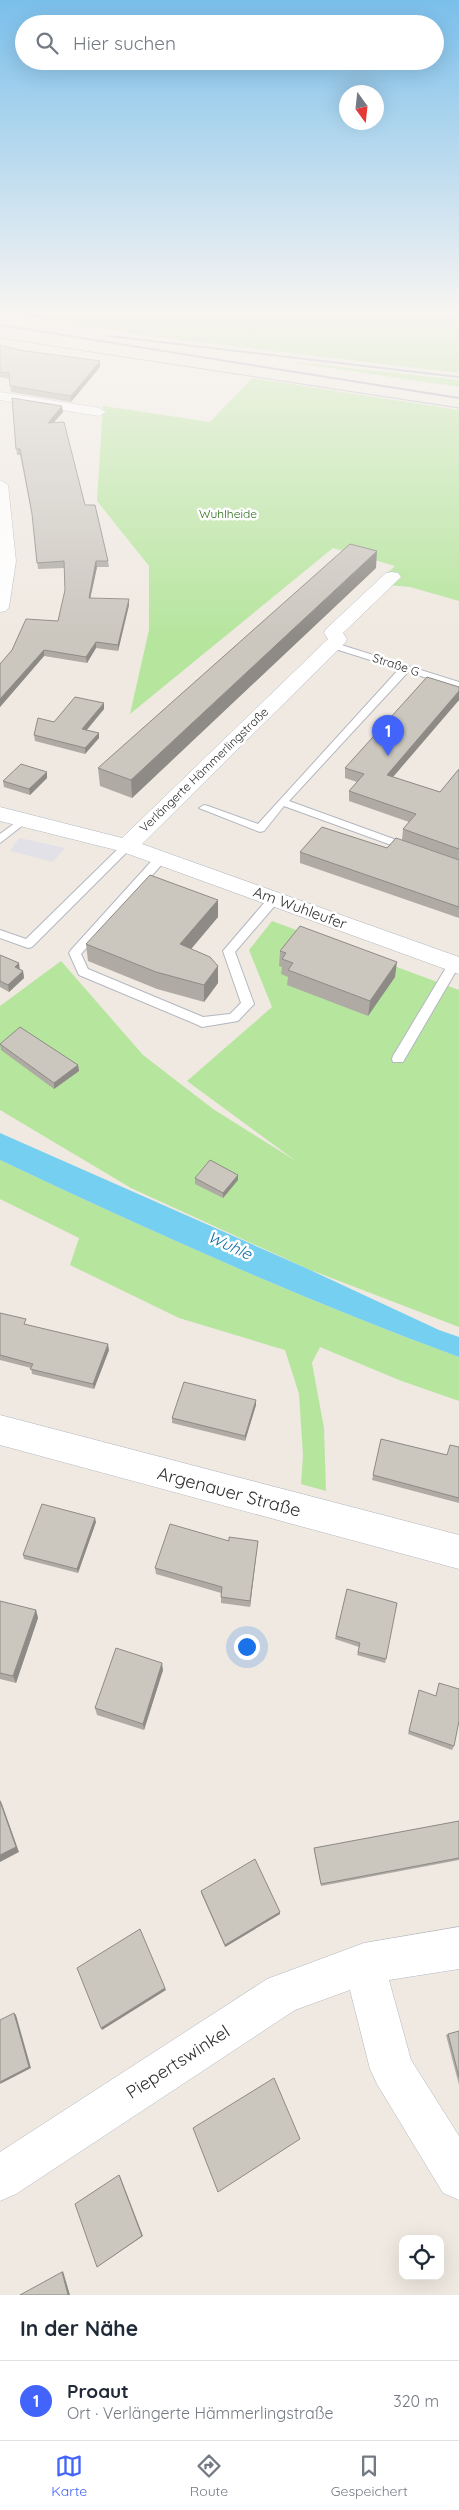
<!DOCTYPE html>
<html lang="de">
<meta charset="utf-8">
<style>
:root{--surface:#fff;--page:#f6f6f7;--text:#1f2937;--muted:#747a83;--line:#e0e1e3;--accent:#4264fb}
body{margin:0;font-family:Quicksand,sans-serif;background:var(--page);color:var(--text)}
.controls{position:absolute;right:15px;bottom:15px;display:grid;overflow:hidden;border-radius:10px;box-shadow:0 5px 20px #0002}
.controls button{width:45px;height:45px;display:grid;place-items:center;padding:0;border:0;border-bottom:1px solid var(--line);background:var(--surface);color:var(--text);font:25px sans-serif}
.compass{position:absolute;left:339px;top:85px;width:45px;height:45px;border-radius:50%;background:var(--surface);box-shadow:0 5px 20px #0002;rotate:165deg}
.you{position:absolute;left:246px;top:1646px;width:18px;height:18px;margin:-12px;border:4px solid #fff;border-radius:50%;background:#1a73e8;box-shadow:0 0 0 8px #1a73e833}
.badge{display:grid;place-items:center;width:32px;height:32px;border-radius:50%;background:var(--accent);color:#fff;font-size:16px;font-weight:700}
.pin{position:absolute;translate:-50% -41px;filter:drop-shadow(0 1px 2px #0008)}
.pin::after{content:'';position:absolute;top:26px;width:18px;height:15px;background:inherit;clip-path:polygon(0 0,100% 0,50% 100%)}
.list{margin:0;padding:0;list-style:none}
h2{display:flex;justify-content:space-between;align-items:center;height:65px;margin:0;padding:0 20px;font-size:21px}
h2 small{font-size:16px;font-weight:400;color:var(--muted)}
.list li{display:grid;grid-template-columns:32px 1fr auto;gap:15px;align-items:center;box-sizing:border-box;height:80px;padding:0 20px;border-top:1px solid var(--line)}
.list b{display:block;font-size:19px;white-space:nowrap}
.list p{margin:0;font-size:16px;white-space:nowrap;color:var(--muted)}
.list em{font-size:16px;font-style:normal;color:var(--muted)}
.icon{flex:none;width:28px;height:28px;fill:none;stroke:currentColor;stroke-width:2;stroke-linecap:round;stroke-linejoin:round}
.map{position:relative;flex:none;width:459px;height:2295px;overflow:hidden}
.search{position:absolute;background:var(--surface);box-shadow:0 5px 20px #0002;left:15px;right:15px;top:15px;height:55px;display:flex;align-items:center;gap:12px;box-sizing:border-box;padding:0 18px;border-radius:28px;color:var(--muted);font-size:19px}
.sheet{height:145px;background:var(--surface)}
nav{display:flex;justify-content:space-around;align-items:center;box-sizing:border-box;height:70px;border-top:1px solid var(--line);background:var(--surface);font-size:14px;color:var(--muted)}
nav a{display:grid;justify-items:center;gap:2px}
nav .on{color:var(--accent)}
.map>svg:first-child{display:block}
</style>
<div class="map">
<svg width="459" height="2295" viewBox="0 0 459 2295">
<rect width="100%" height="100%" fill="#efe9e1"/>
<path fill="#e3e1e8" d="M19,838L52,845L65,848L53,862L10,851Z"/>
<path fill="#b6e59e" d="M12,314H459V373L154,337Z
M277,360L459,380V387Z
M252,378L459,410V601L410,587L376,584L395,566L333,548L130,714L149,630V566L97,501L103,406L210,422Z
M272,921L459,990V1327L308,1269L131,1188L0,1110V1006L61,961L143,1055L213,1109L296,1161L187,1081L272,1007L249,950Z
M0,1160C150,1231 303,1300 459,1357V1401L399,1380L320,1347L312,1363L324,1428L326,1491L301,1484L303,1455L299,1394L285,1350L179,1318L70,1265L79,1238L0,1199Z"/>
<path fill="#75cff0" d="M0,1133L308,1269L439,1330L459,1337V1357C303,1300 150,1231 0,1160Z"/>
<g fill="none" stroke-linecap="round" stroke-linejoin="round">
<g stroke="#b4b7c1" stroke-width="2">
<path id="service" d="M329,643H335L459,682V688L408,672L289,801L413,846V850H405L284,806L264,831L260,832L199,808L204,805L208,806L258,824L399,669L329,647Z
M23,817L27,818V822L0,843V834Z
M127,842L131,844V848L32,947L28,948L0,938V930L26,939L123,844Z
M161,854L165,855V861L81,954L88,969L203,1017L230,1014L241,1003L223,951L270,896H278V902L235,952L254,1004L238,1021L202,1027L198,1025L79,975L69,953L71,950L157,855Z
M454,960L458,961L459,966L403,1062H393L392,1059L393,1056L450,961Z"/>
</g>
<g stroke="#b4b7c1" stroke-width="1">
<path id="minor" d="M0,392L99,408L106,412L99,416L0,400Z
M0,480L8,485L16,561L9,607L6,611L0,612Z
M392,572L398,573L401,577L343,633L347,639L345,643L142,844L459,957V974L120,851L0,821V807L122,838L328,639L324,633L326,629L386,573Z
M0,1415L459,1535V1569L0,1445Z
M459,1927V1969L389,1980L411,2060L459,2136V2200L443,2193L377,2084L370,2069L350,1990L295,2010L16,2194L0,2201V2152L267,1979L364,1943Z"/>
</g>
<use href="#service" fill="#fff" fill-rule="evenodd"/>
<use href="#minor" fill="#fff" fill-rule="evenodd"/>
<path stroke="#a3a6b8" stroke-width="1" d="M0,338L459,408"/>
<path stroke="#a3a6b8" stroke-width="2" d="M0,325L459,398
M109,336L459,377"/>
</g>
<path fill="#afaba4" d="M0,345L19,350L100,367L71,402L11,392L10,379L0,377Z
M12,398L63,412L53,423L85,505L108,561L109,567H97L90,598L129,605L118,651L96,648L87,663L44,656L0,707V664L58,621L65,590L64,568L38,569L33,519L20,455H17Z
M376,568L132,798L100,786L98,768Z
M459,687V700L393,777L440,792L459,769V860L402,840L403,829L409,822L349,801V791L357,782L345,778V768Z
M104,709L87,730L99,738L85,754L35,741L34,735L54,722Z
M47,778L30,795L4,787L3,781Z
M387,848L459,860V918L300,863V852Z
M218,900V917L191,949L218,983L204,1002L157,989L88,961L86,944Z
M280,951L395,977L368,1016L287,985L288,977L281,974L282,967L279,966Z
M0,955L23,971L24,978L9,992L0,987Z
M0,1044L78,1065L79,1071L54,1089L1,1050Z
M195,1178L238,1180L223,1198L195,1184Z
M0,1313L27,1325L109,1350L94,1389L32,1374L31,1368L0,1360Z
M256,1405L245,1441L172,1423V1418Z
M381,1439L447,1455L459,1447V1503L372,1480Z
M96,1522L78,1573L24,1559L23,1555Z
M229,1541H258L250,1607L221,1603V1593L156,1574L155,1568Z
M347,1589L386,1659L385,1663L357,1655L359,1647L335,1639Z
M0,1601L36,1610L38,1618L16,1683L0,1679Z
M163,1670L144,1730L97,1715L95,1708Z
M439,1683L454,1746L452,1750L408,1734L419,1690L436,1696Z
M459,1821V1860L321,1886L314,1850V1848Z
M201,1891L280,1914L225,1947L201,1893Z
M459,2031V2085L446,2035L448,2034Z"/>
<path fill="#8e8b86" d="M100,361V367L71,402V396Z
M62,406L63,412L48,429V423Z
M377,551L376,568L132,798L131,780Z
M96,561L97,567L89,604V598Z
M129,599V605L118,651V645Z
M96,642V648L87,663L86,657Z
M44,650V656L0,707V699Z
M459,691V700L386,785L387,775Z
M104,703V709L83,734L82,729Z
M99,733V738L85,754V748Z
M47,772V778L30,795L29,789Z
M218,900V917L181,961L180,944Z
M397,962L395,977L368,1016L370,1001Z
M19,963L20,971L15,967Z
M218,966V983L204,1002V985Z
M23,971L24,978L9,992L8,985Z
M78,1065L79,1071L54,1089V1083Z
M238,1175V1180L223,1198V1193Z
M108,1344L109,1350L94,1389L93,1384Z
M256,1400V1405L245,1441V1436Z
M95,1518L96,1522L78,1573L77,1569Z
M258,1541L257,1548L250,1607V1601Z
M36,1610L38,1618L16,1683L13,1676Z
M162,1663L163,1670L144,1730L143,1724Z
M0,1800L2,1804L19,1852L0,1862Z
M280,1912V1914L225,1947V1945Z
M165,1988L166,1990L102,2030L101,2028Z
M14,2013L16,2015L31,2068L0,2084Z
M119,2175L120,2176L143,2236L97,2267Z
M63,2271L70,2295H68L62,2272Z"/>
<path fill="#cbc7bf" stroke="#8e8b86" d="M0,345L19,350L100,361L71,396L10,386L9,373L0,372Z
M12,398L62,406L48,423L64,422L85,505H95L108,561H96L89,598L129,599L118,645L96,642L86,657L44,650L0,699V664L12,650L26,619L58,621L65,590L64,561L37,563L32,514L20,449H16Z
M350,544L377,551L131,780L98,768Z
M427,677L459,687V691L387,775L440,792L459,769V849L403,829L416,814L349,791L364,774L345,768Z
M75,697L104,703L82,729L99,733L85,748L34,735L38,718L54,722Z
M21,764L47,772L29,789L3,781Z
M322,827L387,848L396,838L459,860V907L300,852Z
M150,875L218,900L180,944L210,957L218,966L204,985L156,972L86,944Z
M300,926L397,962L370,1001L288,970L293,963L282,959L286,953L280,951Z
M0,955L19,963L15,967L23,971L8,985L0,981Z
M20,1027L78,1065L54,1083L0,1044Z
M210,1160L238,1175L223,1193L195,1178Z
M0,1313L26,1319L24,1324L108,1344L93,1384L30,1369L33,1364L0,1355Z
M184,1382L256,1400L245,1436L172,1418Z
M381,1439L447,1455L450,1445L459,1447V1498L373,1475Z
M42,1504L95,1518L77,1569L23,1555Z
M170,1524L229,1541V1537L258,1541L250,1601L221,1597L222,1587L155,1568Z
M347,1589L397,1603L386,1659L358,1652L360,1643L336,1636Z
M0,1601L36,1610L13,1676L0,1673Z
M116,1648L162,1663L143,1724L95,1708Z
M439,1683L459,1689V1721L454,1746L409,1731L419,1690L436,1696Z
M0,1801L16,1847L0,1855Z
M459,1821V1858L321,1884L314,1848Z
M255,1859L280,1912L225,1945L201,1891Z
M140,1929L165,1988L101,2028L77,1968Z
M14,2013L29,2067L0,2082V2020Z
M459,2031V2077L448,2034Z
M274,2078L300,2139L218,2192L193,2128Z
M119,2175L142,2236L97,2267L75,2204Z
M62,2272L68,2295H20Z"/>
<linearGradient id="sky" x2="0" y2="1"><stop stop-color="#7abfeb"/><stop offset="0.49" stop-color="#f8f5f2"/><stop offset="1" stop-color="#f8f5f2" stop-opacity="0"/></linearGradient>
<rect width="459" height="636" fill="url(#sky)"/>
<g text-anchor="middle" stroke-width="5" stroke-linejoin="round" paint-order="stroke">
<g font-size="12" fill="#2c6e1b" stroke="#fff">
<text x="228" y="518">Wuhlheide</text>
</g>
<g font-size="12" fill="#2e2e2e" stroke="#fff">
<text transform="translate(396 665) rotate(18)" y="4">Straße G</text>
<text transform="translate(204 770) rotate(-44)" y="4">Verlängerte Hämmerlingstraße</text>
</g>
<g font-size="15" fill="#2e2e2e" stroke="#fff">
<text transform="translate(300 908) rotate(20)" y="5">Am Wuhleufer</text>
</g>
<g font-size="16" font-style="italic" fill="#0d6fa3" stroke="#fff">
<text transform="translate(230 1245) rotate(25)" y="6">Wuhle</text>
</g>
<g font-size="18" fill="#2e2e2e" stroke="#fff">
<text transform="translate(229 1492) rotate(15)" y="6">Argenauer Straße</text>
<text transform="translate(178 2062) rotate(-33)" y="6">Piepertswinkel</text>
</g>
</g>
</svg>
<div class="controls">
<button><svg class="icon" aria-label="locate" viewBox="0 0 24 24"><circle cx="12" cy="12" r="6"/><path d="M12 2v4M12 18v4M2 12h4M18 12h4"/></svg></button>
</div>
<svg class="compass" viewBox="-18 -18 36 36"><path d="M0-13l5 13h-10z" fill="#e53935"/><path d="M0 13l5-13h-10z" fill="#747a83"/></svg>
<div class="you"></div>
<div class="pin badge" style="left:388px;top:756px">1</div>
<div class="search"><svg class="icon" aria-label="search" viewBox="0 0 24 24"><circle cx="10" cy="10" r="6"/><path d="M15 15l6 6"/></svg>Hier suchen</div>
</div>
<section class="sheet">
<h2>In der Nähe<small></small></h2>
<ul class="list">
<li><span class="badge">1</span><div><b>Proaut</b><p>Ort · Verlängerte Hämmerlingstraße</p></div><em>320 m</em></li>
</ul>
</section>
<nav>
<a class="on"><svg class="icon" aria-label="map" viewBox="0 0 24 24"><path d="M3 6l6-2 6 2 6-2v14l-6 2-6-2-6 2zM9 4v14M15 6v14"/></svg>Karte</a>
<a><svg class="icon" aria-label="directions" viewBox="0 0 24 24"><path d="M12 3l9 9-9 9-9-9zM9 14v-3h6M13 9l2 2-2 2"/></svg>Route</a>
<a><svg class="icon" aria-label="saved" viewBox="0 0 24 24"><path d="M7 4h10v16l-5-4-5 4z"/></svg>Gespeichert</a>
</nav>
